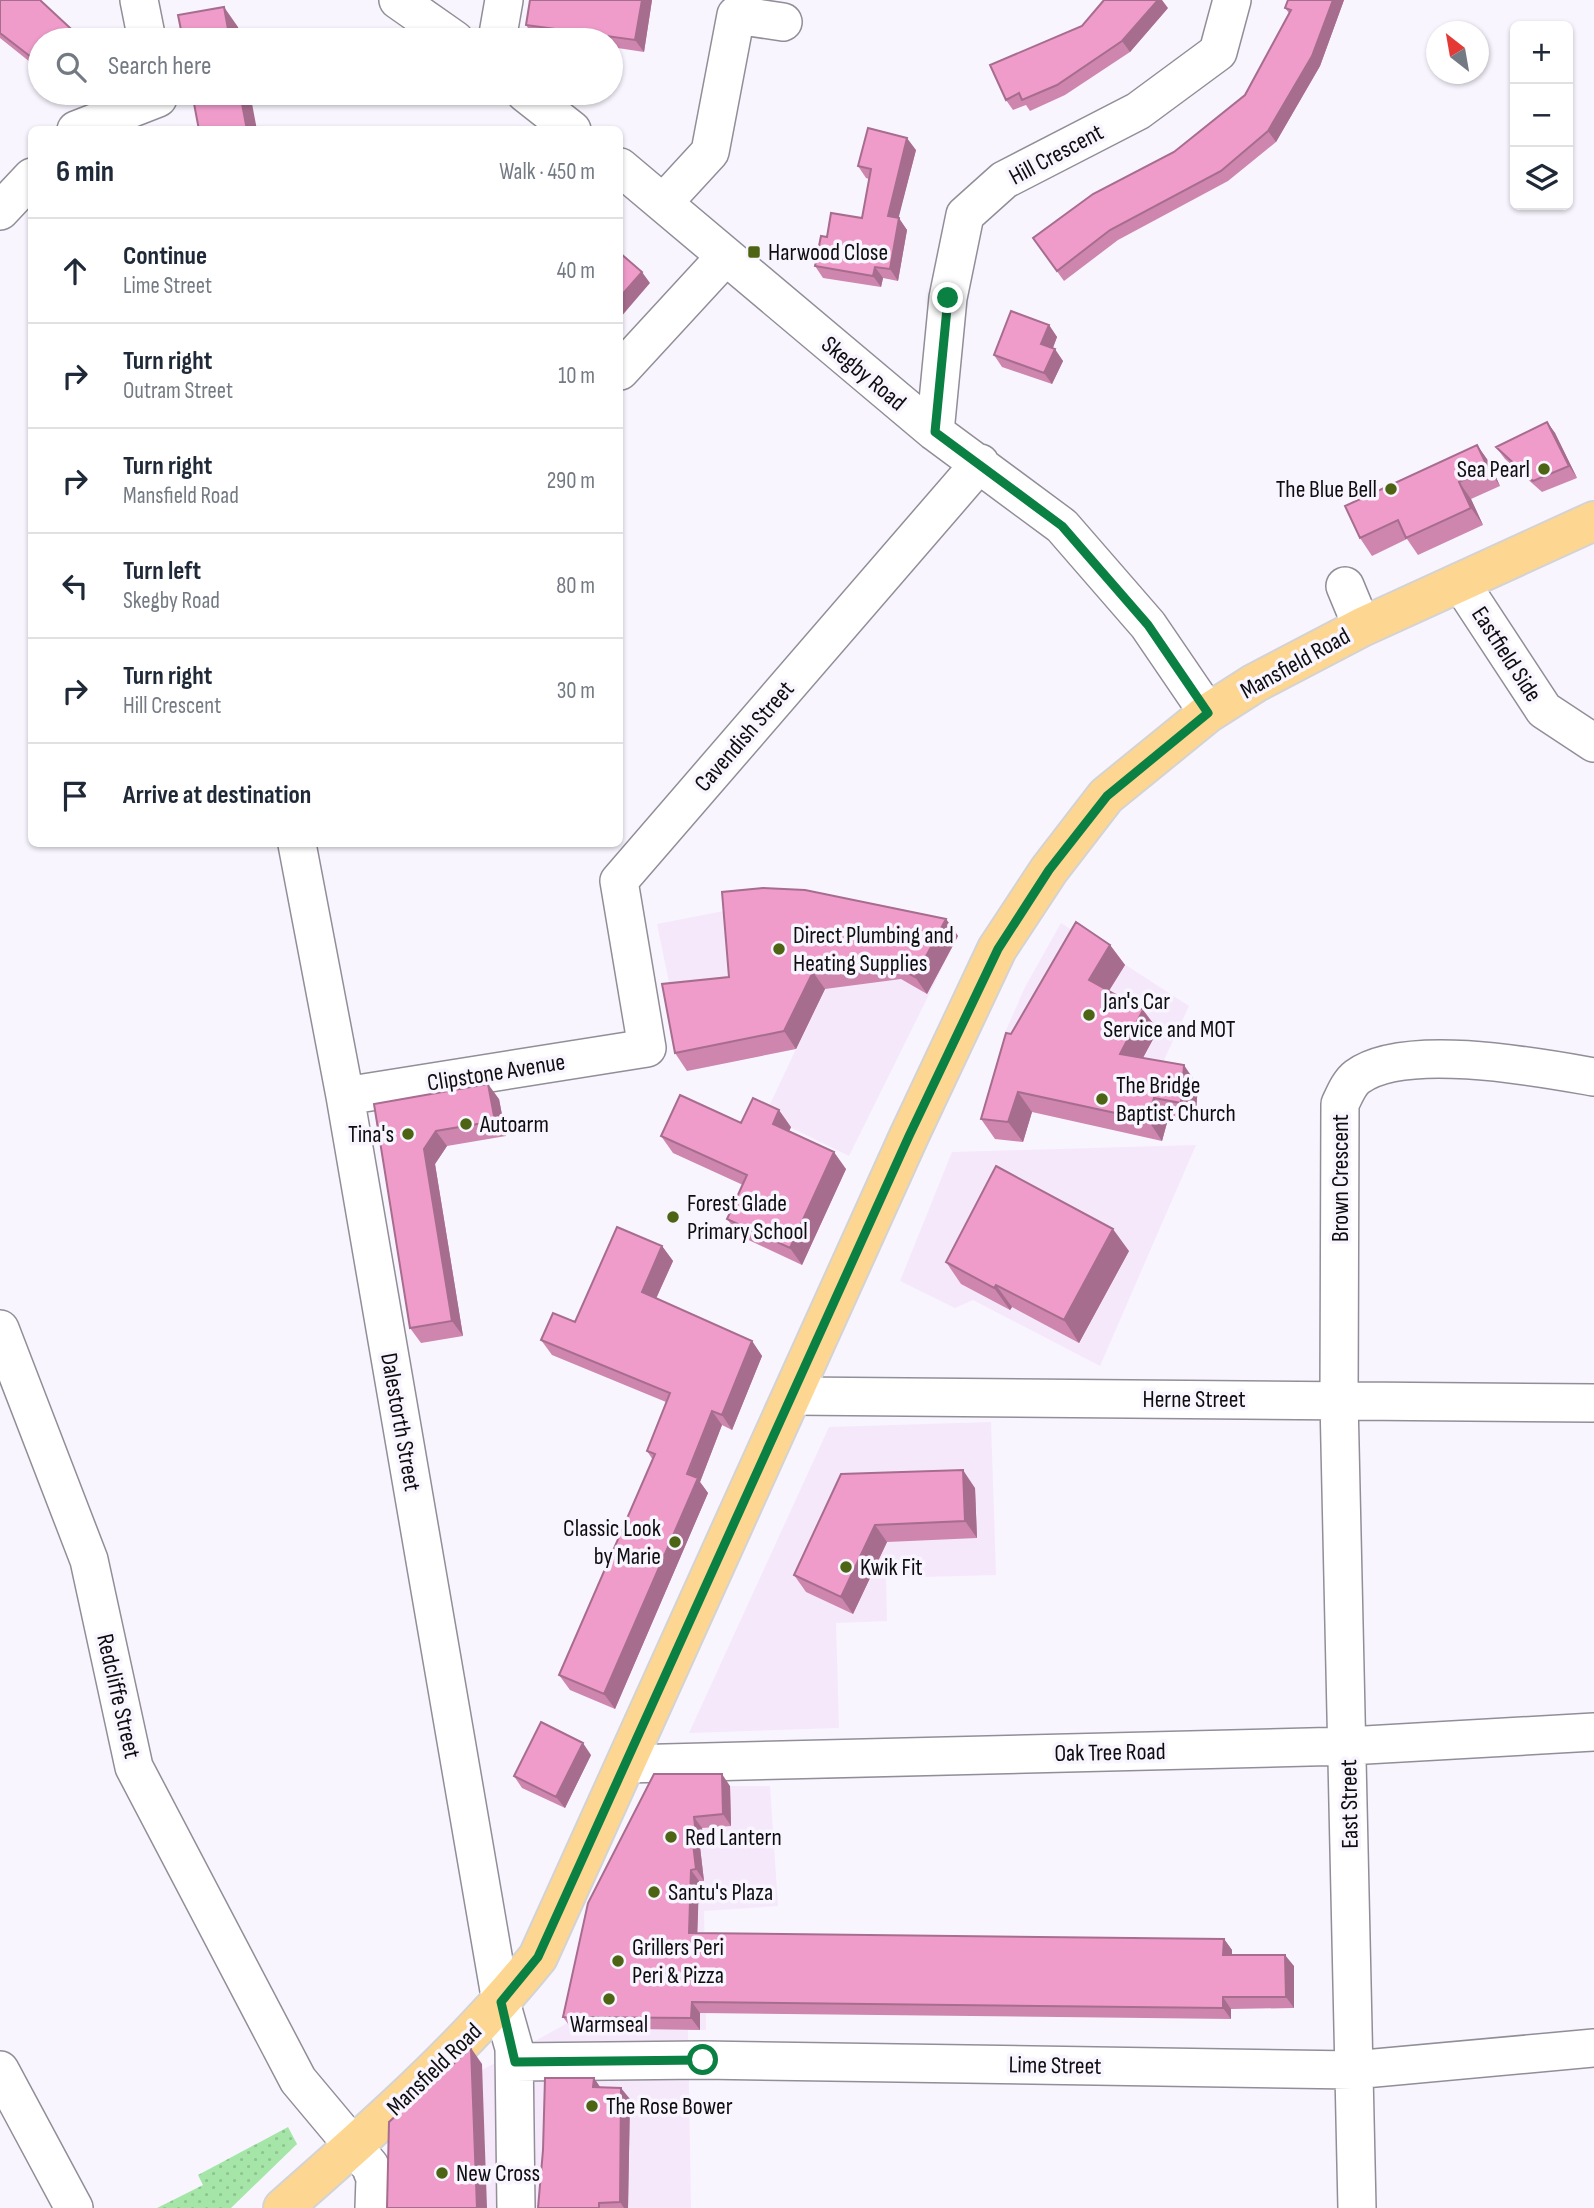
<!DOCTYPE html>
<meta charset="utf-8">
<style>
:root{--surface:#fff;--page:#f6f6f7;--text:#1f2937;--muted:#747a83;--line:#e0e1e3}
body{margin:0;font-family:"Sofia Sans Condensed",sans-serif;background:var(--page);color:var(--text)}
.controls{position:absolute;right:21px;top:21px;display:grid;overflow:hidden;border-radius:10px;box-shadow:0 2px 5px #0004}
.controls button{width:63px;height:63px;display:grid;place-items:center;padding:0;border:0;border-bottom:2px solid var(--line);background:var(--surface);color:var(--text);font:35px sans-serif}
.compass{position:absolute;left:1426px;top:21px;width:63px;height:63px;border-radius:50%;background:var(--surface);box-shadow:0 2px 5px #0004;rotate:329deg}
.stop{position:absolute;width:21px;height:21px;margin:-16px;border:5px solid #0b8043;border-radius:50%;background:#fff}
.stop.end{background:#0b8043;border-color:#fff;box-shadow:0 2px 7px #0008}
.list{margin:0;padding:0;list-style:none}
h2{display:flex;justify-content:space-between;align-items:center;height:91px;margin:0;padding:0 28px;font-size:30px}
h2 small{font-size:23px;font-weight:400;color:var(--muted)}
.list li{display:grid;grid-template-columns:46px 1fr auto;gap:21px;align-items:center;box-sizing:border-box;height:105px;padding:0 28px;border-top:2px solid var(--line)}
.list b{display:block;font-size:26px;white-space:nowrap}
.list p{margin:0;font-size:23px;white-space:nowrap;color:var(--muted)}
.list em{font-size:23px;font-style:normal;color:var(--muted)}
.icon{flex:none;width:38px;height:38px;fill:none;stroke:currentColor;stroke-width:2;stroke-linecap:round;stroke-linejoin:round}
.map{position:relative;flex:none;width:1594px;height:2208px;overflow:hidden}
.search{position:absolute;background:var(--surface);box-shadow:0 2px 5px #0004;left:28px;top:28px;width:595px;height:77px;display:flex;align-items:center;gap:18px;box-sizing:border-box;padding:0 24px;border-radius:38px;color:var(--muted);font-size:26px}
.panel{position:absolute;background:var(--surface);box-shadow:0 2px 5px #0004;left:28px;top:126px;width:595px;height:721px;border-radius:10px}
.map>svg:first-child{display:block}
</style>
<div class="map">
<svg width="1594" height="2208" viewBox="0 0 1594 2208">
<defs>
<pattern id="park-dots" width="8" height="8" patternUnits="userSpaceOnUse" patternTransform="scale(1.75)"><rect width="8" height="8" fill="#a5e6a8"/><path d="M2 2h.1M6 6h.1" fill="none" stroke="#8dc490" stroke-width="1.8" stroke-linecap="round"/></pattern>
</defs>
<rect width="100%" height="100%" fill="#f8f5fe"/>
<path fill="#f5e8fb" d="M817,907L958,936L849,1156L765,1115L796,1049L687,1071L657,924L734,909Z
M1061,923L1189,1006L1158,1073L1004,1035L1025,987Z
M1196,1145L1100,1366L973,1300L955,1308L900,1281L952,1152Z
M991,1422L996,1575L886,1578L887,1621L836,1623L839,1728L689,1733L829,1427Z
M663,1786H770L778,1906L704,1911L706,2030H688L691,2208H398L473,2075L573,2020Z"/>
<path fill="url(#park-dots)" d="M288,2127L297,2144L231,2208H157L203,2185L198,2175Z"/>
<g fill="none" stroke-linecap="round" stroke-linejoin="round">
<g stroke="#928e98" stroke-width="40">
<path id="minor" d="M139,0L147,40
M398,0L455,40
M497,40L504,0
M525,93L572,130
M76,130L158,98
M620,167L935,432L1062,526L1148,625L1208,713
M664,202L710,152L736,15L783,22
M0,211L32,177
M620,371L725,257
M935,432L948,298L965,215L1004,180L1138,111L1218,52L1232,0
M1460,582L1544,710L1594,743
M1345,586L1362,627
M297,844L345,1096L501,2002L514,2048L516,2208
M345,1096L647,1048L619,881L980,463
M0,1329L89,1560L134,1767L298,2080L370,2166L375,2178L374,2208
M794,1396L1594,1403
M626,1764L1348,1746L1594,1732
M515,2062L703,2060L1353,2070L1594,2048
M0,2070L74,2208
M1357,2208L1339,1400L1340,1104C1344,1096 1349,1083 1357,1077C1404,1042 1537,1067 1594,1077"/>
</g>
<g stroke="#d4d3d4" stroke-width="42">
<path id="major" d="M283,2208C373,2129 463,2050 538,1957L909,1136L997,949L1049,870L1106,796L1208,713L1255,683L1362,627L1594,521"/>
</g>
<use href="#minor" stroke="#fff" stroke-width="37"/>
<use href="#major" stroke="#fdd692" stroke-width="38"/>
</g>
<path fill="#ce86af" d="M0,0L40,40V70L0,38Z
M652,0L644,52L611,47V40H557L534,37L526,25Z
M1288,0H1344L1320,66L1276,142L1228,181L1118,240L1064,281L1033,238L1174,152L1245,95L1289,13L1285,8Z
M1168,8L1130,52L1065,95L1030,111L1026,105L1013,110L1006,100Z
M916,150L898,218L907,230L898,281L883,278L881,287L823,278L815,266L827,237L862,218L869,179L866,178L858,166Z
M1049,325L1057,337L1053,348L1063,361L1052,384L1002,367L994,355Z
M1547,422L1555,433L1577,478L1542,492L1505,459L1496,447Z
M1477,445L1489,462L1500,486L1471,499L1483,525L1418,555L1407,539L1372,556L1360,538Z
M946,919L958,936L927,994L901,979L825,989L796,1049L687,1071L675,1053L729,977Z
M1110,945L1125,965L1109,991L1143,1010L1158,1030L1143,1058L1198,1086L1195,1123L1168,1119L1162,1141L1032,1112L1023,1142L995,1139L981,1119L1011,1034Z
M499,1099L506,1136L447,1146L435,1164L463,1336L421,1343L410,1328L374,1104Z
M741,1123L791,1127L789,1131L846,1169L802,1265L740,1236L727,1219L743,1185L673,1153L661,1136Z
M662,1246L673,1261L656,1299L752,1341L762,1356L732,1430L722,1425L700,1482L708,1493L615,1709L570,1690L559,1675L653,1460L647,1451L666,1402L552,1355L541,1340L575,1322Z
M1129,1251L1079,1343L1012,1307L1010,1310L961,1284L946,1262Z
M841,1474L975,1488L977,1538L887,1542L853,1614L806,1592L794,1575Z
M591,1755L565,1808L522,1788L514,1776Z
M654,1774L730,1786L731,1826L702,1828L704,1846L700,1847L704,1881H699L697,1933L1224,1939L1232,1950V1955L1294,1966V2008L1231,2009V2019L700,2013V2030L571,2028L563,2017Z
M594,2078L600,2087L630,2099L628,2208H538Z"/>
<path fill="#a76d8e" d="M642,0H652L644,52L635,40Z
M1158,0H1162L1168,8L1130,52L1122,41Z
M1333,0H1344L1320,66L1276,142L1268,131Z
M224,7L238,27L241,40H230Z
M240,93H250L257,130H247Z
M907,138L916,150L896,228L888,216Z
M899,218L907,230L898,281L890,269Z
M875,267L883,278L881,287L873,276Z
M642,272L650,283L620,318V297Z
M1049,325L1057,337L1050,355L1041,344Z
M1055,349L1063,361L1052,384L1044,373Z
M1547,422L1555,433L1577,478L1569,466Z
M1477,445L1489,462L1500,486L1488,468Z
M1459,482L1471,499L1483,525L1471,508Z
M946,919L958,936L927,994L915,977Z
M1110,945L1125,965L1103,1000L1089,980Z
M813,972L825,989L796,1049L784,1031Z
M1143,1010L1158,1030L1134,1074L1120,1054Z
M1184,1065L1198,1086L1195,1123L1181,1103Z
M488,1084L499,1099L506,1136L495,1121Z
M1018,1092L1032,1112L1023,1142L1008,1122Z
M1154,1098L1168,1119L1162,1141L1148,1120Z
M779,1110L791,1127L785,1141L773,1124Z
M436,1131L447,1146L435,1164L463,1336L452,1321L424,1149Z
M834,1152L846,1169L802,1265L790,1248Z
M1113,1229L1129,1251L1079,1343L1064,1320Z
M662,1246L673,1261L652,1307L642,1292Z
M996,1285L1012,1307L1010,1310L994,1288Z
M752,1341L762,1356L732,1430L722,1415Z
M712,1411L722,1425L700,1482L708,1493L615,1709L604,1694Z
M963,1470L975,1488L977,1538L965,1521Z
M875,1525L887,1542L853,1614L841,1597Z
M583,1743L591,1755L565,1808L556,1797Z
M722,1774L730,1786L731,1826L723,1814Z
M694,1817L702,1828L704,1846L696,1835Z
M692,1835L700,1847L704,1881L696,1869Z
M691,1870L699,1881L697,1945L689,1933Z
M1224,1939L1232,1950V1966L1223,1955Z
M1285,1955L1294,1966V2008L1286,1997Z
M1223,1997L1231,2009V2019L1223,2008Z
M692,2002L700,2013V2030L691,2018Z
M471,2048L482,2064L487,2208H477Z
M594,2078L602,2090L593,2087Z
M621,2088L630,2099L628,2208H624L620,2202Z"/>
<path fill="#ef9ccb" stroke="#a76d8e" stroke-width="2" d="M0,0H40L83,40H40V64L0,33Z
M530,0H642L635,40L526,25Z
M1104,0H1158L1122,41L1057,85L1022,100L1019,93L1006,100L990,65L1082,26Z
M1288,0H1333L1312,56L1268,131L1221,171L1110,230L1057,271L1033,238L1093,194L1174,152L1245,95L1291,10L1285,8Z
M224,7L230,40H183L178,15Z
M192,93H240L247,130H199Z
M868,128L907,138L888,216L899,218L890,269L875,267L873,276L815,266L821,236L827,237L831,213L862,218L871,169L858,166Z
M620,253L642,272L620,297Z
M1011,311L1049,325L1041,344L1055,349L1044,373L994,355Z
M1547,422L1569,466L1533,481L1496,447Z
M1477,445L1488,468L1459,482L1471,508L1406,538L1398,520L1360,538L1345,506Z
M763,888L805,890L946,919L915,977L889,962L813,972L784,1031L675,1053L662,984L729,977L722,892Z
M1076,922L1110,945L1089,980L1143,1010L1120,1054L1184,1065L1181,1103L1154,1098L1148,1120L1018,1092L1008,1122L981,1119L1006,1033L1011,1034Z
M488,1084L495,1121L436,1131L424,1149L452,1321L410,1328L374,1104Z
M680,1095L741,1123L753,1098L779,1110L773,1124L834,1152L790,1248L727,1219L747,1175L661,1136Z
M996,1166L1113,1229L1064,1320L996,1285L994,1288L946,1262Z
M617,1227L662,1246L642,1292L752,1341L722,1415L712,1411L687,1474L698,1478L604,1694L559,1675L655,1454L647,1451L670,1393L541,1340L553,1313L575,1322Z
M963,1470L965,1521L875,1525L841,1597L794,1575L841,1474Z
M541,1722L583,1743L556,1797L514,1776Z
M654,1774H722L723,1814L694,1817L696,1835H692L696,1869L691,1870L689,1933L1224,1939L1223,1955H1285L1286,1997H1223V2008L692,2002L691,2018L563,2017L588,1903Z
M471,2048L477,2208H387L389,2122Z
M545,2078H594L593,2087L621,2088L620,2202L599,2203V2208H538L543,2150Z"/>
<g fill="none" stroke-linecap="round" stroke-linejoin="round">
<path stroke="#0b8043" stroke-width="9" d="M703,2060L515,2062L501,2002L538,1957L909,1136L998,949L1049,870L1107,796L1208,713L1148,625L1062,526L935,432L948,298"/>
</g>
<g fill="#4c6414" stroke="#f8f5fe" stroke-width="2.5">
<rect x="747" y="245" width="14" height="14" rx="3.5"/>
<circle cx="1544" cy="469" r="7"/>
<circle cx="1391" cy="489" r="7"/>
<circle cx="779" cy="949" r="7"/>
<circle cx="1089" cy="1015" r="7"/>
<circle cx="1102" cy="1099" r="7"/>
<circle cx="466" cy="1124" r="7"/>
<circle cx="408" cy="1134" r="7"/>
<circle cx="673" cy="1217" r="7"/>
<circle cx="675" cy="1542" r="7"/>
<circle cx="846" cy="1567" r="7"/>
<circle cx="671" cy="1837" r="7"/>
<circle cx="654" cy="1892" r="7"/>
<circle cx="618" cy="1961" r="7"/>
<circle cx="609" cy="1999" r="7"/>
<circle cx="592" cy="2106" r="7"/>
<circle cx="442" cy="2173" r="7"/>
</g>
<g text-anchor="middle" stroke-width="7" stroke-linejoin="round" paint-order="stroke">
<g font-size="24" fill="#0e0d10" stroke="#f8f5fe">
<text transform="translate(1056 154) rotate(-28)" y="8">Hill Crescent</text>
<text transform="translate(864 373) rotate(40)" y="8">Skegby Road</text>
<text transform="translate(1507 654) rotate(57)" y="8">Eastfield Side</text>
<text transform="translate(1295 663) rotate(-29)" y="8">Mansfield Road</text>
<text transform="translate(744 736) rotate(-49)" y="8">Cavendish Street</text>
<text transform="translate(496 1072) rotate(-9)" y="8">Clipstone Avenue</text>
<text transform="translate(1340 1178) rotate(-90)" y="8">Brown Crescent</text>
<text x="1194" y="1407">Herne Street</text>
<text transform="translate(401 1422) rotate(80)" y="8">Dalestorth Street</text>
<text transform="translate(119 1696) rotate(77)" y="8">Redcliffe Street</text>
<text transform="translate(1110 1752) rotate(-1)" y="8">Oak Tree Road</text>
<text transform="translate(1349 1804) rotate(-91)" y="8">East Street</text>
<text transform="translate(1055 2065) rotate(1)" y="8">Lime Street</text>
<text transform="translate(434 2069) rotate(-44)" y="8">Mansfield Road</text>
</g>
<g font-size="24" fill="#0e0d10" stroke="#f8f5fe" text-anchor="start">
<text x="768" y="260">Harwood Close</text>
<text x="1530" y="477" text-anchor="end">Sea Pearl</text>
<text x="1377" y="497" text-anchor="end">The Blue Bell</text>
<text x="793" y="943">Direct Plumbing and<tspan x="793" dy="28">Heating Supplies</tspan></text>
<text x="1103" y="1009">Jan's Car<tspan x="1103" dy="28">Service and MOT</tspan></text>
<text x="1116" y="1093">The Bridge<tspan x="1116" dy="28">Baptist Church</tspan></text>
<text x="480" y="1132">Autoarm</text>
<text x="394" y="1142" text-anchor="end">Tina's</text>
<text x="687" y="1211">Forest Glade<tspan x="687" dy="28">Primary School</tspan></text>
<text x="661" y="1536" text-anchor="end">Classic Look<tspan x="661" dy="28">by Marie</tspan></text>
<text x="860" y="1575">Kwik Fit</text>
<text x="685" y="1845">Red Lantern</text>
<text x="668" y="1900">Santu's Plaza</text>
<text x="632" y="1955">Grillers Peri<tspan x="632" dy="28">Peri &amp; Pizza</tspan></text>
<text x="609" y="2032" text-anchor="middle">Warmseal</text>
<text x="606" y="2114">The Rose Bower</text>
<text x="456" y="2181">New Cross</text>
</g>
</g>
</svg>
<div class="controls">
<button>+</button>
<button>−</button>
<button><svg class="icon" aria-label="layers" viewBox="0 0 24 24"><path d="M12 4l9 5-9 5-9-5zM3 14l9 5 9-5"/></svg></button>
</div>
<svg class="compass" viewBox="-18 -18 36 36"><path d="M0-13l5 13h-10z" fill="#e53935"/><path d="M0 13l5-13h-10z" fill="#747a83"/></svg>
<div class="stop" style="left:703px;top:2060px"></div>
<div class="stop end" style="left:948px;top:298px"></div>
<div class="search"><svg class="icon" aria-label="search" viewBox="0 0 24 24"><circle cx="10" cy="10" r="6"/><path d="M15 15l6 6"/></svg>Search here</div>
<section class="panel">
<h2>6 min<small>Walk · 450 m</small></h2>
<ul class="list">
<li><svg class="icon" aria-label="ahead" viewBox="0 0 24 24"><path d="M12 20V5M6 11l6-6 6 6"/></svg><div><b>Continue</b><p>Lime Street</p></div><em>40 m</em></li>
<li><svg class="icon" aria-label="right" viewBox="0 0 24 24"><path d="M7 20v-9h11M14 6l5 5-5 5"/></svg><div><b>Turn right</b><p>Outram Street</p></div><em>10 m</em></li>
<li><svg class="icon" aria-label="right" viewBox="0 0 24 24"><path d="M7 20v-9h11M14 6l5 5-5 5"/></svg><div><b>Turn right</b><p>Mansfield Road</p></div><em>290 m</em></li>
<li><svg class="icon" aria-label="left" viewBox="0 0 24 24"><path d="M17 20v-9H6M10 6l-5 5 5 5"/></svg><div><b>Turn left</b><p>Skegby Road</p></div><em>80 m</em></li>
<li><svg class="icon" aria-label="right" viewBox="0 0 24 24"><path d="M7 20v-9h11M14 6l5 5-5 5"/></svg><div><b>Turn right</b><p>Hill Crescent</p></div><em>30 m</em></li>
<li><svg class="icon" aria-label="arrive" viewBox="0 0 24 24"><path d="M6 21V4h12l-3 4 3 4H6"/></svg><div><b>Arrive at destination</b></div></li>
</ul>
</section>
</div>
